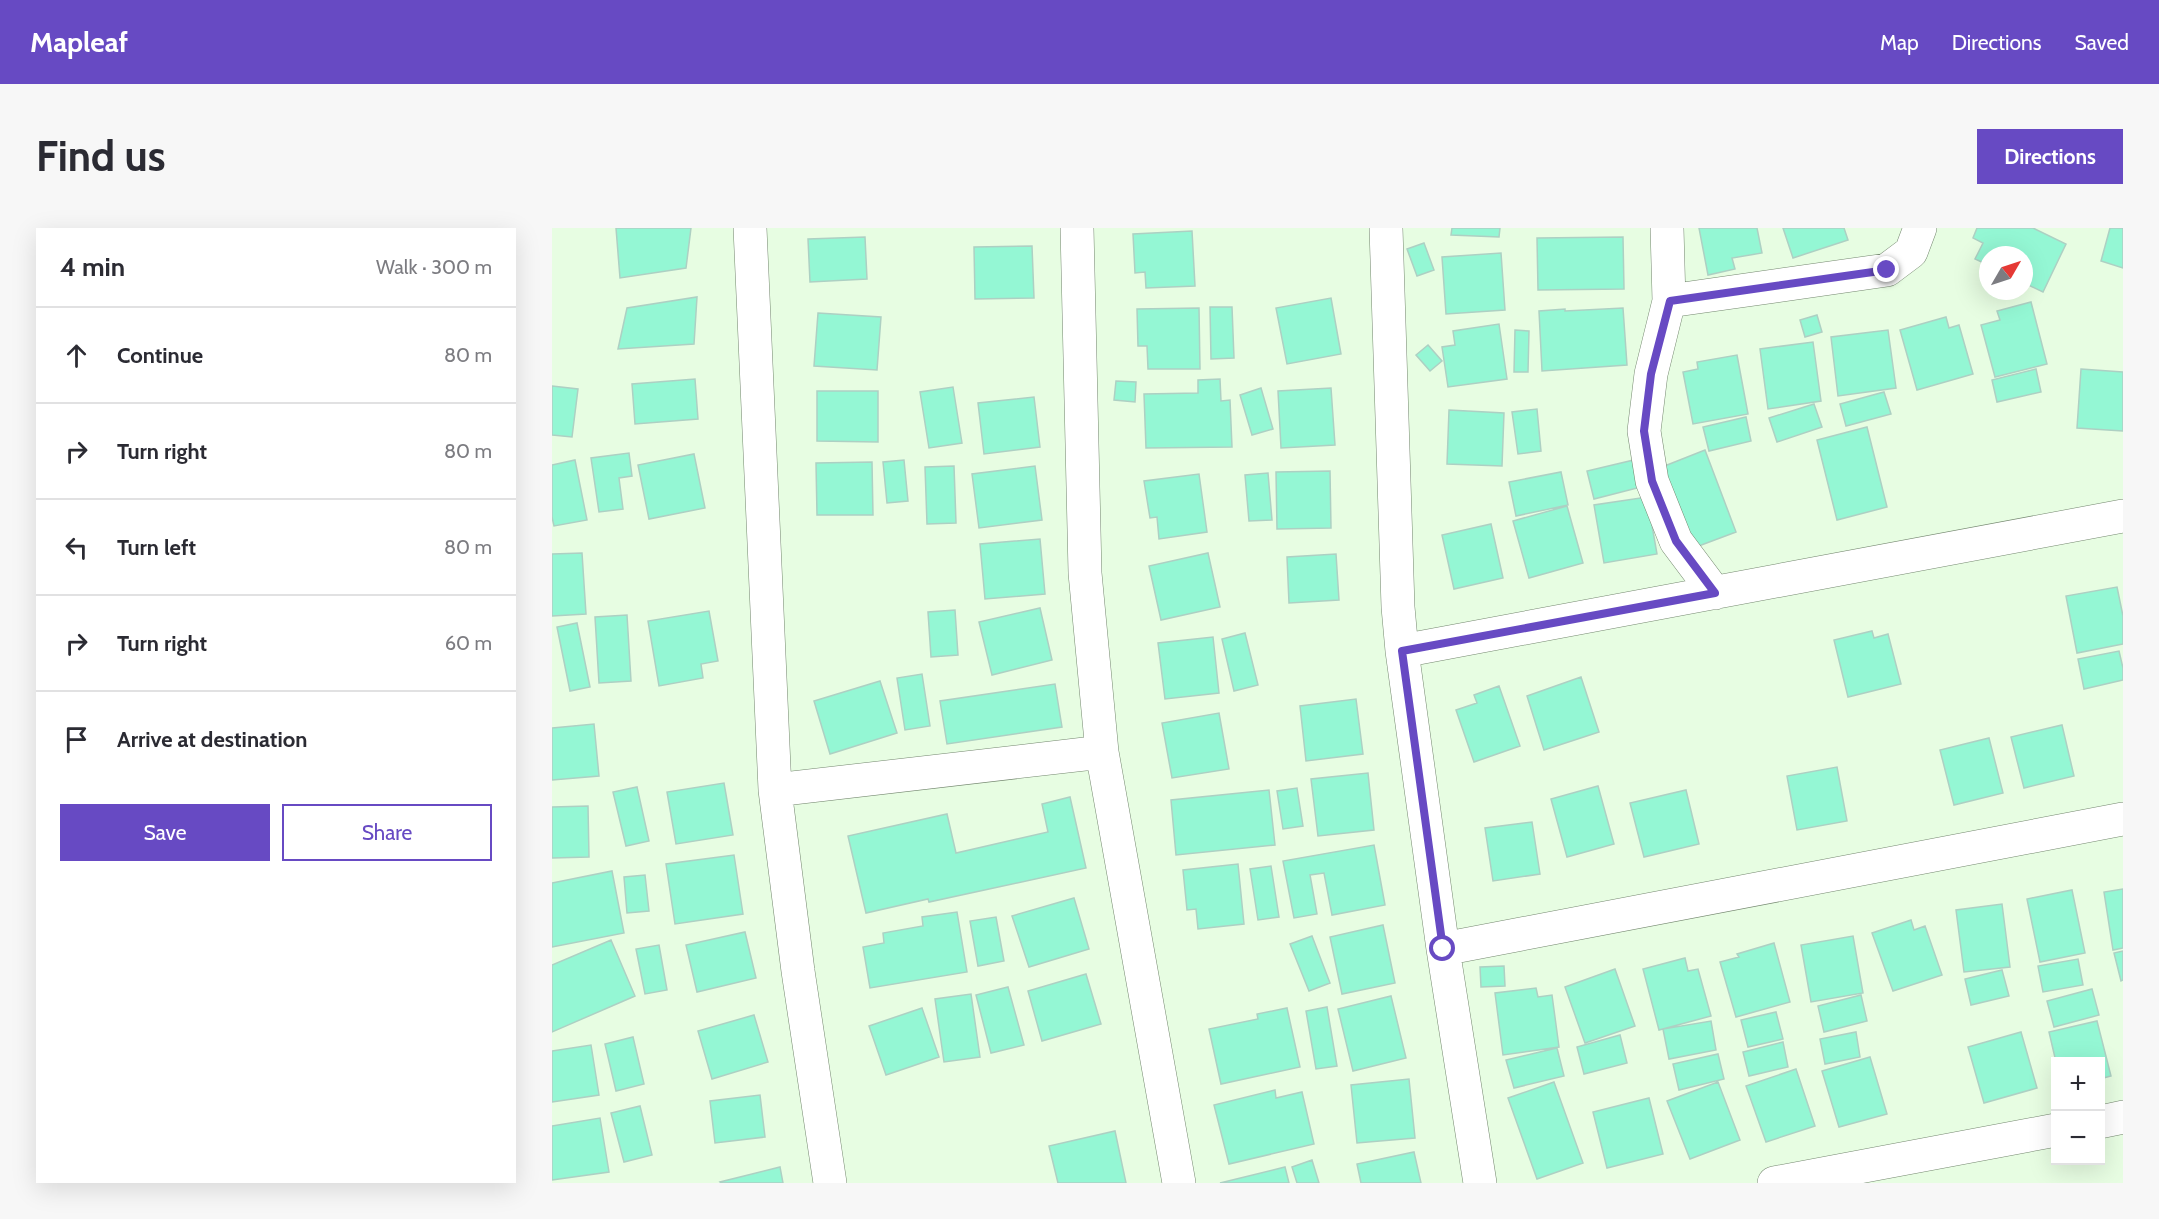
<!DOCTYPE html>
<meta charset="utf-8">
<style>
:root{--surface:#fff;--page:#f7f7f7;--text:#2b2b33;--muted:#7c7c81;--line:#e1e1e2;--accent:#674ac3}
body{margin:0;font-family:Cabin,sans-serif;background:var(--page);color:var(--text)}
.controls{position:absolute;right:18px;bottom:18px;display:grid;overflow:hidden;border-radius:0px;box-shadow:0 6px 24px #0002}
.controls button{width:54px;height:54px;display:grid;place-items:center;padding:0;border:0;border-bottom:2px solid var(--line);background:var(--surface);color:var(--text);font:30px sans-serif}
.compass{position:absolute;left:1427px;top:18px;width:54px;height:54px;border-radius:50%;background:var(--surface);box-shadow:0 6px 24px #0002;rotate:51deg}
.stop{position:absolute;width:18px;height:18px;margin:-14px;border:4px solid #674ac3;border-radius:50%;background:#fff}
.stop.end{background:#674ac3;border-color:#fff;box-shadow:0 2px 6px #0008}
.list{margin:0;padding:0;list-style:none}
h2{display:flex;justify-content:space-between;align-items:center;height:78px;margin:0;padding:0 24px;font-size:26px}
h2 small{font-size:20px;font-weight:400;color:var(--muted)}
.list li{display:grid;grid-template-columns:39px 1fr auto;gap:18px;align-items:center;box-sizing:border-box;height:96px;padding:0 24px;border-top:2px solid var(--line)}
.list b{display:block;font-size:22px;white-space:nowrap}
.list em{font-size:20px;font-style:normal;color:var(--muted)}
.actions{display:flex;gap:12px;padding:18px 24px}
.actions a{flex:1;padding:14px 0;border:2px solid var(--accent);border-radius:0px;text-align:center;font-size:21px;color:var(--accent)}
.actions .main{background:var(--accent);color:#fff}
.icon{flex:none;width:33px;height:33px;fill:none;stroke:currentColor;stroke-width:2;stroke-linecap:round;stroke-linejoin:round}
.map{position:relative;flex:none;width:1571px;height:955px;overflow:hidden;border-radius:0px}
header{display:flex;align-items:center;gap:36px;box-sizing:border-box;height:84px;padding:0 30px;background:var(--accent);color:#fff}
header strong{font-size:28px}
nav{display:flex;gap:33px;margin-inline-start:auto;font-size:21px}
.intro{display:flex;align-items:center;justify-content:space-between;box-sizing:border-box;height:144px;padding:0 36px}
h1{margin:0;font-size:42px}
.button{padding:15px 27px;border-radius:0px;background:var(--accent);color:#fff;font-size:21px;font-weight:700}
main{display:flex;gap:36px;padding:0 36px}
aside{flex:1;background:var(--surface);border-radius:0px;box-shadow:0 6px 24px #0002}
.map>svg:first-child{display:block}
</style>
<header>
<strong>Mapleaf</strong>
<nav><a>Map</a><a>Directions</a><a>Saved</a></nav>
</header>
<div class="intro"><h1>Find us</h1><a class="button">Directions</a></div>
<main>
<aside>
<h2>4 min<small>Walk · 300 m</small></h2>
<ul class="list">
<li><svg class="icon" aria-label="ahead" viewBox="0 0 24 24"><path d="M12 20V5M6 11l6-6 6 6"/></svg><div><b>Continue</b></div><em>80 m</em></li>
<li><svg class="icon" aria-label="right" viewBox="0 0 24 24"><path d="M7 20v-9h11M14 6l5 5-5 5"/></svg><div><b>Turn right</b></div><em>80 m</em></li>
<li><svg class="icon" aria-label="left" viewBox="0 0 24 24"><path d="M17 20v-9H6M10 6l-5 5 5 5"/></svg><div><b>Turn left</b></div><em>80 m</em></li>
<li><svg class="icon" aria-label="right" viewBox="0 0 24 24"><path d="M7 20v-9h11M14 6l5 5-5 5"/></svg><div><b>Turn right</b></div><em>60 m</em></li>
<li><svg class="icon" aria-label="arrive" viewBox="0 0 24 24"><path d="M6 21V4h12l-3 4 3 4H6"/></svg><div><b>Arrive at destination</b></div></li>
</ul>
<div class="actions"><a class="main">Save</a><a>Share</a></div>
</aside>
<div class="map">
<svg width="1571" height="955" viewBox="0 0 1571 955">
<rect width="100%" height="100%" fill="#e7fde2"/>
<path fill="#94f7d4" stroke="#add0c3" stroke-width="1.5" d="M64,0H139L134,40L68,50Z
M900,0H948L947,9L899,7Z
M1147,0H1205L1210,25L1180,30L1183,41L1156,47Z
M1231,0H1292L1296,12L1241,30Z
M1425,0H1481L1514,16L1491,64L1472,55V27H1436V37L1423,31L1431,15L1421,10Z
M1558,0H1571V40L1549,33Z
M640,3L643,58L594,60L593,44L583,45L581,6Z
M313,9L315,51L258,54L256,11Z
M1071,9L1072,61L986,62L985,10Z
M872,15L882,42L865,48L855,21Z
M480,18L482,70L423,71L422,19Z
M949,25L953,82L894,86L890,29Z
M145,69L142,116L66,121L75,80Z
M779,70L789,126L735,136L724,80Z
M1479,74L1495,136L1443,149L1429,97L1448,92L1445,83Z
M658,79H680L682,130L659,131Z
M647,80L648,141H596L595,118H586L585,81Z
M1071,80L1075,137L990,143L987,83L1013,81V83Z
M266,85L329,89L325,142L262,138Z
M1265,87L1270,104L1253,109L1248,92Z
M1394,89L1397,100L1407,97L1421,146L1365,162L1348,102Z
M947,96L955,151L896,159L890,119L903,117L901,103Z
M963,102L977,103L976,144H962Z
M1336,102L1344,160L1286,168L1279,109Z
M1261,114L1269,173L1216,181L1208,121Z
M876,117L890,133L878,143L864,127Z
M1185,127L1196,186L1141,196L1131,144L1146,141L1145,134Z
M1484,141L1489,164L1445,174L1440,152Z
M1529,141L1571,144V203L1525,200Z
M143,151L146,191L83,196L80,156Z
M668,151L669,173L678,172L680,219L594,220L592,166L646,165V152Z
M564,153L584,154L583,174L562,172Z
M0,158L26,161L20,209L0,207Z
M401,159L410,215L377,220L368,164Z
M709,160L721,201L700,207L688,167Z
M779,160L783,217L729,220L726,163Z
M265,163H326V214L265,213Z
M1332,164L1339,186L1294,198L1288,176Z
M482,169L488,219L432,226L426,175Z
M1262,176L1270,199L1225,214L1217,190Z
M985,181L989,223L966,226L960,184Z
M897,182L952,185L950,238L895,236Z
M1194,189L1199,213L1157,223L1151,199Z
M1315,199L1335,279L1285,292L1265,212Z
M1153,222L1184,304L1136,322L1105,241Z
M77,225L80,248L67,250L71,281L47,284L39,230Z
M142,226L153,280L97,291L86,237Z
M1086,231L1093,258L1042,271L1035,243Z
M23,232L35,292L2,298L0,289V237Z
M352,232L356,273L335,275L331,234Z
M320,234L321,287H265L264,235Z
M402,238L404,295L375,296L373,239Z
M483,238L490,292L427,300L420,246Z
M778,243L779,300L725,301L724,244Z
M1009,244L1016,277L964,288L957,254Z
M716,245L720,292L697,293L693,247Z
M647,246L655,304L607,311L605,289L598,290L592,253Z
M1095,269L1105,326L1052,335L1042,277Z
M1015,278L1031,335L977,350L961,293Z
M939,296L951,350L902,361L890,307Z
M488,311L493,366L433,371L428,316Z
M30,325L34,386L0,388V326Z
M656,325L668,379L609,392L597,338Z
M784,326L787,372L737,375L735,329Z
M1565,359L1571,388V416L1525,425L1514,368Z
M488,380L500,432L440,447L427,394Z
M403,382L406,427L379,429L376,384Z
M157,383L166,433L149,436L151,450L107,458L96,393Z
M75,387L79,453L47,455L43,389Z
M25,395L38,459L18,463L5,399Z
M1320,403L1322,410L1336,406L1349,456L1296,469L1282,412Z
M693,405L706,457L682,463L670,411Z
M661,409L667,465L613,471L606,415Z
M1567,423L1571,440V452L1532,461L1526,431Z
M370,446L378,498L353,502L345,450Z
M1029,449L1047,504L992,522L975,468Z
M328,453L345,505L278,526L262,473Z
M503,456L510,499L395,516L388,473Z
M947,458L968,518L922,534L904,482L925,475L922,467Z
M804,471L811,526L754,533L748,478Z
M667,485L677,541L620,550L610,495Z
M42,496L47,548L0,552V500Z
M1510,497L1522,548L1472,560L1459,509Z
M1437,510L1451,565L1402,577L1388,522Z
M1285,539L1295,593L1245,602L1235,548Z
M816,545L822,602L766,608L759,551Z
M172,555L181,607L124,616L115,564Z
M1046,558L1062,616L1015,629L999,571Z
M85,559L97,613L74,618L61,564Z
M745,560L751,598L731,601L725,563Z
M717,562L723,617L624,627L619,572Z
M1134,562L1147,616L1092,629L1078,575Z
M518,569L534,640L377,674L376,671L314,685L296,608L395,586L404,625L496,604L490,576Z
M36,578L37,629L0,630V579Z
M980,594L988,646L941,653L933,600Z
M822,617L833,677L780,687L772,645L758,647L765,686L742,690L731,633Z
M182,627L191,686L123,696L114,636Z
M686,636L692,696L646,701L644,681L635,682L631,642Z
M719,638L727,689L706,692L698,641Z
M60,643L72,705L0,719V655Z
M93,647L97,683L75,685L72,649Z
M1571,661V720L1561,722L1552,664Z
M1520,662L1533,725L1488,734L1475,671Z
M522,670L537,721L477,739L460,688Z
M1450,676L1458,739L1412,744L1404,682Z
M405,684L415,744L318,760L311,719L332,715L331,705L371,698L370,689Z
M444,689L452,733L426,738L418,693Z
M1359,692L1362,702L1373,698L1390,747L1341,763L1320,705Z
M831,697L843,755L790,766L778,709Z
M193,704L204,750L145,764L134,717Z
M760,708L778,755L757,763L738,716Z
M1301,708L1311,765L1259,774L1249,717Z
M59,712L83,768L0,804V737Z
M1222,715L1238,774L1184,789L1168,734L1187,729L1185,726Z
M107,717L115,762L93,766L84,721Z
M1571,723V752L1569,753L1562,725Z
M1133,730L1136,743L1146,741L1159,788L1107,802L1091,741Z
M1526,731L1531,757L1491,764L1486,738Z
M952,738L953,758L929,759L928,739Z
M1063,741L1083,798L1033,815L1013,759Z
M1450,742L1457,768L1419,777L1413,751Z
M534,746L549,796L490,813L476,763Z
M456,759L472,817L439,825L424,767Z
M984,760L986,769L1000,767L1007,819L951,827L943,765Z
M1540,761L1547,787L1502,799L1495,773Z
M419,766L428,829L392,834L383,771Z
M1309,767L1315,793L1272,804L1266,778Z
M839,768L854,830L801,843L786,781Z
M775,779L785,838L764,841L754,783Z
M370,780L387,829L334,847L317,798Z
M735,780L748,839L669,856L657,801L706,791L705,786Z
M1224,784L1231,811L1196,819L1189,792Z
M202,787L216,834L160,851L146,803Z
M1159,793L1164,822L1117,831L1111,801Z
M1545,793L1559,848L1548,851V834H1504L1497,804Z
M1304,804L1308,829L1273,836L1268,811Z
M1469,804L1485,860L1432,875L1416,819Z
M1068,807L1075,835L1032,846L1025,819Z
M81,809L92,856L64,863L53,816Z
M1231,814L1236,839L1197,848L1191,824Z
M39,817L47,867L0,874V823Z
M1005,820L1012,848L962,860L954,832Z
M1166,826L1172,851L1127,862L1121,836Z
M1318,829L1335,886L1287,899L1270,843Z
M1244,841L1263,898L1214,914L1194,858Z
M857,851L863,910L805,915L799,857Z
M1002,854L1031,935L985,951L956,870Z
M1166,854L1188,912L1138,931L1115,873Z
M723,862L724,870L750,864L762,916L677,936L662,877Z
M208,867L213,909L163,915L158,873Z
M1097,870L1111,926L1055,940L1041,884Z
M88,878L100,927L72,934L59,885Z
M48,890L57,944L0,952V898Z
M563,903L574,955H506L497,918Z
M862,924L869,955H809L805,936Z
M760,932L767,955H745L740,939Z
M228,939L231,955H169L168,954Z
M733,939L737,955H668Z"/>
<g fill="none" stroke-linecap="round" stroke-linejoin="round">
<g stroke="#74876f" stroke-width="34">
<path id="minor" d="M198,0L223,562L246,743L278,955
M525,0L533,345L550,524L627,955
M834,0L846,379L850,423L891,721L928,955
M1115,0L1117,73L1335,42L1359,24L1368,0
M1117,73L1099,146L1092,203L1100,253L1124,313L1163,365
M850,423L1571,288
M223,562L550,524
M891,721L1571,591
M1548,894L1571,889
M1222,955L1504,902"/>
</g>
<use href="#minor" stroke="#fff" stroke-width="33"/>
</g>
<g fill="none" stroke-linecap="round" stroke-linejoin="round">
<path stroke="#674ac3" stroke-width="8" d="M891,721L850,423L1163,365L1124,313L1100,253L1092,203L1099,146L1118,73L1335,42"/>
</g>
</svg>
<div class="controls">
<button>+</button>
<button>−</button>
</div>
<svg class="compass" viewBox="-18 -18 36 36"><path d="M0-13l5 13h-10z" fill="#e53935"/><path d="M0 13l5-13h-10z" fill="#7c7c81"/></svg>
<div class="stop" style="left:891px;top:721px"></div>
<div class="stop end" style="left:1335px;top:42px"></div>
</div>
</main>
